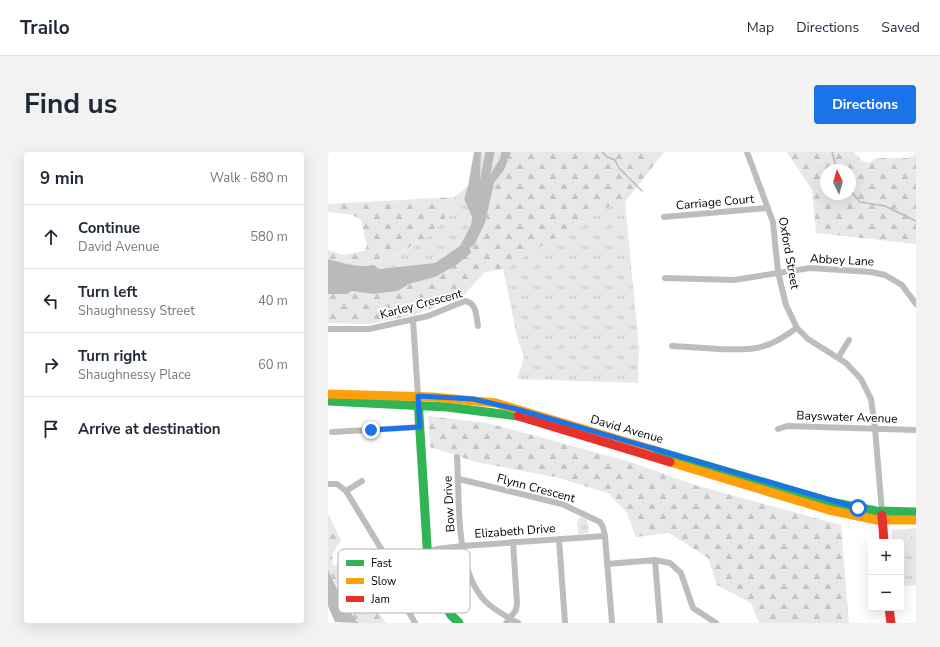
<!DOCTYPE html>
<meta charset="utf-8">
<style>
:root{--surface:#fff;--page:#f2f2f3;--text:#1f2937;--muted:#747a83;--line:#e0e1e3;--accent:#1a73e8}
body{margin:0;font-family:"Nunito Sans",sans-serif;background:var(--page);color:var(--text)}
.controls{position:absolute;right:12px;bottom:12px;display:grid;overflow:hidden;border-radius:4px;box-shadow:0 4px 16px #0002}
.controls button{width:36px;height:36px;display:grid;place-items:center;padding:0;border:0;border-bottom:1px solid var(--line);background:var(--surface);color:var(--text);font:20px sans-serif}
.compass{position:absolute;left:492px;top:12px;width:36px;height:36px;border-radius:50%;background:var(--surface);box-shadow:0 4px 16px #0002;rotate:355deg}
.stop{position:absolute;width:12px;height:12px;margin:-9px;border:3px solid #1a73e8;border-radius:50%;background:#fff}
.stop.end{background:#1a73e8;border-color:#fff;box-shadow:0 1px 4px #0008}
.list{margin:0;padding:0;list-style:none}
h2{display:flex;justify-content:space-between;align-items:center;height:52px;margin:0;padding:0 16px;font-size:17px}
h2 small{font-size:13px;font-weight:400;color:var(--muted)}
.list li{display:grid;grid-template-columns:26px 1fr auto;gap:12px;align-items:center;box-sizing:border-box;height:64px;padding:0 16px;border-top:1px solid var(--line)}
.list b{display:block;font-size:15px;white-space:nowrap}
.list p{margin:0;font-size:13px;white-space:nowrap;color:var(--muted)}
.list em{font-size:13px;font-style:normal;color:var(--muted)}
.icon{flex:none;width:22px;height:22px;fill:none;stroke:currentColor;stroke-width:2;stroke-linecap:round;stroke-linejoin:round}
.map{position:relative;flex:none;width:588px;height:471px;overflow:hidden;border-radius:4px}
header{display:flex;align-items:center;gap:24px;box-sizing:border-box;height:56px;padding:0 20px;background:var(--surface);border-bottom:1px solid var(--line)}
header strong{font-size:19px}
nav{display:flex;gap:22px;margin-inline-start:auto;font-size:14px}
.intro{display:flex;align-items:center;justify-content:space-between;box-sizing:border-box;height:96px;padding:0 24px}
h1{margin:0;font-size:28px}
.button{padding:10px 18px;border-radius:4px;background:var(--accent);color:#fff;font-size:14px;font-weight:700}
main{display:flex;gap:24px;padding:0 24px}
aside{flex:1;background:var(--surface);border-radius:4px;box-shadow:0 4px 16px #0002}
.map>svg:first-child{display:block}
</style>
<header>
<strong>Trailo</strong>
<nav><a>Map</a><a>Directions</a><a>Saved</a></nav>
</header>
<div class="intro"><h1>Find us</h1><a class="button">Directions</a></div>
<main>
<aside>
<h2>9 min<small>Walk · 680 m</small></h2>
<ul class="list">
<li><svg class="icon" aria-label="ahead" viewBox="0 0 24 24"><path d="M12 20V5M6 11l6-6 6 6"/></svg><div><b>Continue</b><p>David Avenue</p></div><em>580 m</em></li>
<li><svg class="icon" aria-label="left" viewBox="0 0 24 24"><path d="M17 20v-9H6M10 6l-5 5 5 5"/></svg><div><b>Turn left</b><p>Shaughnessy Street</p></div><em>40 m</em></li>
<li><svg class="icon" aria-label="right" viewBox="0 0 24 24"><path d="M7 20v-9h11M14 6l5 5-5 5"/></svg><div><b>Turn right</b><p>Shaughnessy Place</p></div><em>60 m</em></li>
<li><svg class="icon" aria-label="arrive" viewBox="0 0 24 24"><path d="M6 21V4h12l-3 4 3 4H6"/></svg><div><b>Arrive at destination</b></div></li>
</ul>
</aside>
<div class="map">
<svg width="588" height="471" viewBox="0 0 588 471">
<defs>
<pattern id="grass-tufts" width="24" height="20" patternUnits="userSpaceOnUse"><rect width="24" height="20" fill="#e8e8e8"/><path d="M3 7l-1-3M5 7V3M7 7l1-3M15 17l-1-3M17 17v-4M19 17l1-3" fill="none" stroke="#c5c5c5"/></pattern>
<pattern id="forest-firs" width="22" height="20" patternUnits="userSpaceOnUse"><rect width="22" height="20" fill="#e8e8e8"/><path d="M5 1l3.5 6h-7zM16 11l3.5 6h-7z" fill="#c5c5c5"/></pattern>
</defs>
<rect width="100%" height="100%" fill="#fff"/>
<path fill="url(#grass-tufts)" d="M153,0H173V5L161,24L158,35L152,32Z
M140,34L136,47L144,65L143,73L132,94L107,111L51,117L46,113C29,116 17,112 1,107L45,110L67,104L101,84L121,62L127,45Z
M297,50L311,196L310,231L189,227L196,205L189,185L175,117L278,56Z
M254,364L259,367L261,381L250,382L249,368Z
M588,376V433L573,434V390H564L563,378Z"/>
<path fill="url(#forest-firs)" fill-rule="evenodd" d="M183,0H336L297,50L278,56L175,117L157,120L134,145L86,163L42,172L0,171V142H19L24,139L45,142L70,139L81,132L107,125L127,114L142,96L157,71L166,31L176,18Z
M459,0H526L534,9L541,11L548,6H580L588,2V92L488,81L484,38ZM498,18H522V42H498Z
M127,45L121,62L101,84L66,104L45,110L0,107V98L15,103L36,99L39,94L33,68L25,63L0,60V52Z
M100,264L159,271L216,286L305,311L370,334L513,373L521,471H431L423,451L389,433L380,406L341,381L308,385L299,361L280,341L227,325L148,310L102,295Z
M0,362L13,388L4,403L5,413H15V415L20,416L26,412L45,444L41,447L58,471H28L0,418Z"/>
<path fill="#e8e8e8" d="M583,382L584,403L573,404V390H569L568,383Z"/>
<path fill="#bababa" d="M146,0H153L152,32L158,35L161,24L173,5V0H183L176,18L166,31L157,71L146,93L142,96L143,101L127,114L107,125L81,132L70,139L45,142L24,139L19,142H0V107C16,111 28,116 46,113L51,117L107,111L132,94L143,73L144,65L136,47L140,34Z
M0,418L17,453L30,471L7,470L0,454Z"/>
<g fill="none" stroke-linecap="round" stroke-linejoin="round">
<path stroke="#bababa" stroke-width="1.5" d="M274,0L279,5L287,8L291,16L314,39
M504,0L507,11L512,18
M522,38L532,50L557,54L588,69"/>
<path stroke="#bababa" stroke-width="9" d="M153,46L162,0"/>
<path stroke="#bdbdbd" stroke-width="6" d="M419,0L445,70L450,120L458,153L469,176L480,187L518,211L533,227L543,247L547,276L554,360
M336,65L440,56
M337,126L406,128L482,116L543,120L557,123L574,133L588,152
M85,168L90,244
M0,177H41L100,164L137,149C149,151 148,164 150,174
M344,194C368,195 416,201 436,194C448,191 458,183 469,176
M510,206L521,188
M450,277L459,274L588,278
M4,280L92,275
M129,305C132,349 126,416 157,449C166,458 179,465 190,471
M131,327L234,352L272,370L275,375L277,384L284,471
M0,332H9L18,339L60,408L66,433L87,471
M18,339L34,329
M231,387L237,471
M13,405L21,407L92,402L109,397L134,394L277,384
M327,408L332,471
M279,412L327,408L342,411L353,421L365,456L388,471
M178,471L188,458L189,451L185,390"/>
<path stroke="#30b455" stroke-width="9" d="M90,247L100,410L110,441L123,463L131,471
M0,249L119,255L190,264
M322,297L503,350L548,359L588,360"/>
<path stroke="#ff9f0a" stroke-width="9" d="M0,242L105,245L168,251L322,297
M342,310L501,358L549,368H588"/>
<path stroke="#e5322d" stroke-width="9" d="M190,264L342,310
M554,363L556,390
M561,456L563,471"/>
</g>
<g fill="none" stroke-linecap="round" stroke-linejoin="round">
<path stroke="#1a73e8" stroke-width="5" d="M43,278L92,275L90,244L145,247L192,258L530,356"/>
</g>
<g text-anchor="middle" stroke-width="4" stroke-linejoin="round" paint-order="stroke">
<g font-size="12" fill="#000" stroke="#fff">
<text transform="translate(387 50) rotate(-5)" y="4">Carriage Court</text>
<text transform="translate(461 101) rotate(80)" y="4">Oxford Street</text>
<text transform="translate(514 108) rotate(3)" y="4">Abbey Lane</text>
<text transform="translate(93 152) rotate(-15)" y="4">Karley Crescent</text>
<text transform="translate(519 265) rotate(2)" y="4">Bayswater Avenue</text>
<text transform="translate(299 277) rotate(16)" y="4">David Avenue</text>
<text transform="translate(208 336) rotate(15)" y="4">Flynn Crescent</text>
<text transform="translate(121 352) rotate(-93)" y="4">Bow Drive</text>
<text transform="translate(187 379) rotate(-4)" y="4">Elizabeth Drive</text>
</g>
</g>
<rect x="10" y="397" width="132" height="64" rx="6" fill="#fff" stroke="#b2b2b2" stroke-width="1"/>
<rect x="18" y="408" width="18" height="6" fill="#30b455"/>
<rect x="18" y="426" width="18" height="6" fill="#ff9f0a"/>
<rect x="18" y="444" width="18" height="6" fill="#e5322d"/>
<g font-size="11" fill="#000">
<text x="43" y="415">Fast</text>
<text x="43" y="433">Slow</text>
<text x="43" y="451">Jam</text>
</g>
</svg>
<div class="controls">
<button>+</button>
<button>−</button>
</div>
<svg class="compass" viewBox="-18 -18 36 36"><path d="M0-13l5 13h-10z" fill="#e53935"/><path d="M0 13l5-13h-10z" fill="#747a83"/></svg>
<div class="stop" style="left:530px;top:356px"></div>
<div class="stop end" style="left:43px;top:278px"></div>
</div>
</main>
